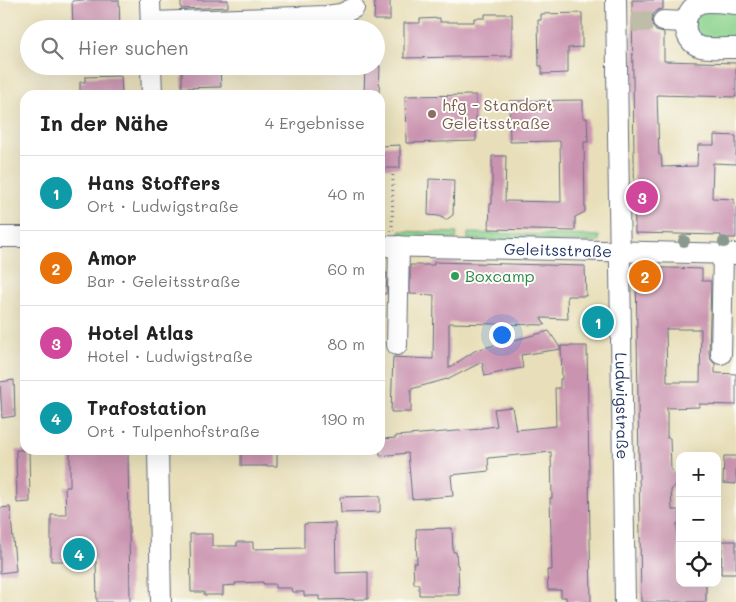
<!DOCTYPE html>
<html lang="de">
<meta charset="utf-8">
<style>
:root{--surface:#fff;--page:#f6f6f6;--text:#222;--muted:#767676;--line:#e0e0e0;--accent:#d1495b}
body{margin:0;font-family:Mali,sans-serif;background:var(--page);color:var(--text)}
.controls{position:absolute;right:15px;bottom:15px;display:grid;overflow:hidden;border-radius:10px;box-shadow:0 5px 20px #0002}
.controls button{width:45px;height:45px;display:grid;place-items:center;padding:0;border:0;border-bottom:1px solid var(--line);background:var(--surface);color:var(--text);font:25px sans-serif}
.you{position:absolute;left:501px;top:334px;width:18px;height:18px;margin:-12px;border:4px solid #fff;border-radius:50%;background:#1a73e8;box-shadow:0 0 0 8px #1a73e833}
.badge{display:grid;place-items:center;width:32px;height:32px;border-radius:50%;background:var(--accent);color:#fff;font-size:16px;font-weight:700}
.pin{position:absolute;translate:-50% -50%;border:2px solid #fff;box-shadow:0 1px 5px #0006}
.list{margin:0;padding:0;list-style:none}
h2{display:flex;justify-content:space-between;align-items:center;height:65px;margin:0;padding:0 20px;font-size:21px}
h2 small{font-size:16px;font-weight:400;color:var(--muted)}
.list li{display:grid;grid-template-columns:32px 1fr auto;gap:15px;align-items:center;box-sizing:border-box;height:75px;padding:0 20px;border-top:1px solid var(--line)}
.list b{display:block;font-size:19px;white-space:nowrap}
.list p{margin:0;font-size:16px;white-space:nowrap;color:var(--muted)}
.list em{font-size:16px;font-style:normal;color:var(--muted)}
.icon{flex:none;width:28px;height:28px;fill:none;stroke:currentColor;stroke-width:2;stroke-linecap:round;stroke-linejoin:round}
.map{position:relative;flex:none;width:736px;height:602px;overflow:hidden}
.search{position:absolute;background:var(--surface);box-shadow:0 5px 20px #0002;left:20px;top:20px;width:365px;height:55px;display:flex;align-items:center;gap:12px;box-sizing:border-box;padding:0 18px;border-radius:28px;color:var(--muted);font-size:19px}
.panel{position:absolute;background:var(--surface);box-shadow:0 5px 20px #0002;left:20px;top:90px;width:365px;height:365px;border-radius:15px}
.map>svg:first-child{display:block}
</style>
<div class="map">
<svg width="736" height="602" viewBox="0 0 736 602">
<rect width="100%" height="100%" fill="#fdfcf7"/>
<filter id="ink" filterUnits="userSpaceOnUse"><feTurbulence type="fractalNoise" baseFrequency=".02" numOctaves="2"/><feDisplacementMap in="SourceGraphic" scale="10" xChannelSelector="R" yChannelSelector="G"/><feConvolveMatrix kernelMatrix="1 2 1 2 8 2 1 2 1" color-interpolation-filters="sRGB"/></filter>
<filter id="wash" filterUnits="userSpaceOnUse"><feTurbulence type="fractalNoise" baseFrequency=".0096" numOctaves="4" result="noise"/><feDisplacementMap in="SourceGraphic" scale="20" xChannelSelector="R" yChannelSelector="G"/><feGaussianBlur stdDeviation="1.12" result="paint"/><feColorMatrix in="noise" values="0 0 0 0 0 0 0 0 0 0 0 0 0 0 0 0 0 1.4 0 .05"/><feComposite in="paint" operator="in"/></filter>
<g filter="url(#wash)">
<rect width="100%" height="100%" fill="#e8dfba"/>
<path fill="#8dd38e" stroke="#548176" d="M736,9V42L702,41L696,35L694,20L698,12Z
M400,231L457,233L456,239L400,238Z
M468,233L599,236V242L468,240Z"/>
<g id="blocks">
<path fill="#ca94b0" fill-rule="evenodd" d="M85,0H119L120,29H73L72,1Z
M181,0H228V7L181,9Z
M375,0H390V20H374Z
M632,0H663V9L658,10L653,14L651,21L653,27L656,31L664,33V61L736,63V97L657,95L659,155H661L662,167L697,166L698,145H714V135L736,136V164L713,163L712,198L734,199V204H735L736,208V238H721V235L635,233Z
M582,13V47L568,48V73L542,74V66H539L538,20H541V14Z
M485,14H512V56L404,58V23H420V19L440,18V22H474V18H485Z
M182,66H220L221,87L182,88Z
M365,66H380L379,94H364Z
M121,76L122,95H80V82H85V77Z
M476,95V141L406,143L405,96Z
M583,100V118H587L588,142H584L585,212L575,217V231L489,229L490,204H492V156H506L505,201L561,202L560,141L510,142L509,101Z
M400,145V168H380V146Z
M429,179L454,180L453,215L446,220L439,216L428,215Z
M434,262L585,266L586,296H567L568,319L541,318L545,325L449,323V368L476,350L549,331L561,349L521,355L523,368L510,370L485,376L482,362L447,380V379L411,389V412H391L393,357L433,359L434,295L410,294V265H434Z
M636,267L702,269V281H711L709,354L711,360L715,364V373L736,374V405L699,404V407L667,408V438H670L671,470L677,476L678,482L671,490L672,510H680V523H677L680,583H706V602H641ZM666,329H701L700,382H667Z
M380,273H387L386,294H380Z
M561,346H587L591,602H566V597H561V590H548L547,570H552L550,498H552L551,452L488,458L489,471L451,475L453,496L412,499L408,453L380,456V439L396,438V436L481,429V428L497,426L494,409L512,407L516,430L556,426L555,388H560V379H562Z
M14,380L15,416L2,418L0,382Z
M16,450H29L30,502L17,503Z
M70,450H128L130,602H97L96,561H51V515H66L65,487H70Z
M241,450H277V466H241Z
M724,456H736V484L723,483Z
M380,496V512L341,513L340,497Z
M10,507L16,571L0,573V508Z
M335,523L336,573L368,572V599L319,600V596H304V592H292L291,588H275V584H263V582L235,583L236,585L223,586V595H204V592H191L190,534H212V546H237V542H253V549L304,548V524Z
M452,528L453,552H456L457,565H458L459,595H419V584H414L413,563H417L416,529Z
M722,541H736V574H721Z"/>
</g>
</g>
<g filter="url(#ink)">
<use href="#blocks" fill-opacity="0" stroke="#636d7e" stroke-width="1"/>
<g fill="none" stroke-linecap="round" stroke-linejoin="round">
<path stroke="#bfbca8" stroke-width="20" stroke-dasharray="20 10" stroke-linecap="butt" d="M632,22L663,21"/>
<g stroke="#636d7e" stroke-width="22">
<g id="minor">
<path d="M150,0L151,29"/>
<path id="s1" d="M616,0L625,602"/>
<path d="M736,4C728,3 707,1 701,3C681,9 680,42 701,47C710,49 726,48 736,48"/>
<path d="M663,21L686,22"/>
<path d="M151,22L326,16L341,14L354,8"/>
<path d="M151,66L152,95"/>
<path d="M0,237H25"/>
<path id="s2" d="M380,246L736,254"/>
<path d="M397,345L399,246"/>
<path d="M721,354L723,254"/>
<path d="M158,450L161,602"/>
</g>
</g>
<path stroke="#636d7e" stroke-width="3" stroke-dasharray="1 4" stroke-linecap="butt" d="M392,231L393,174"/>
<use href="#minor" stroke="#fff" stroke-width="20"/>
</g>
<g fill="#8a998f">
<circle cx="684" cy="241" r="6"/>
<circle cx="724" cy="242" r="6"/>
</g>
</g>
<circle fill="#8d6e63" stroke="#fdfcf7" stroke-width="2" cx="432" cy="114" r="5"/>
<circle fill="#2e9e5b" stroke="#fdfcf7" stroke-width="2" cx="455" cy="276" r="5"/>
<g text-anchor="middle" stroke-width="4" stroke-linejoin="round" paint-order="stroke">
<g font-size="16" fill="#785e54" stroke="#fdfcf7" text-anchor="start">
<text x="442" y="111">hfg - Standort<tspan x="442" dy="18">Geleitsstraße</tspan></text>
</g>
<g font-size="16" fill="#1b2f5e" stroke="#fdfcf7">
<text dy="6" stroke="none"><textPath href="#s2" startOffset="178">Geleitsstraße</textPath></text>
<text dy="6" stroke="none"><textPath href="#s1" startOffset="406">Ludwigstraße</textPath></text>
</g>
<g font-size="16" fill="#27864d" stroke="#fdfcf7" text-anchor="start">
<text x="465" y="282">Boxcamp</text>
</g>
</g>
</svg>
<div class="controls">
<button>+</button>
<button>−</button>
<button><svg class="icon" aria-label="locate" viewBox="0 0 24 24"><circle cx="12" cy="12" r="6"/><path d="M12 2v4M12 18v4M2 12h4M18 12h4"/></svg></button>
</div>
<div class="you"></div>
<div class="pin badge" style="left:598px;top:322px;background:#0f9aa8">1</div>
<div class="pin badge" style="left:645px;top:276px;background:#e8710a">2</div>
<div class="pin badge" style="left:642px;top:197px;background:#d1479c">3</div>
<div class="pin badge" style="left:79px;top:554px;background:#0f9aa8">4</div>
<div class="search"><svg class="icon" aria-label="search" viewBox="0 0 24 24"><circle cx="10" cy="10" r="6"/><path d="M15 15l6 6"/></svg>Hier suchen</div>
<section class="panel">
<h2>In der Nähe<small>4 Ergebnisse</small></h2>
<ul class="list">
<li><span class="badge" style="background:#0f9aa8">1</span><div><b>Hans Stoffers</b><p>Ort · Ludwigstraße</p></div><em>40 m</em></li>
<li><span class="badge" style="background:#e8710a">2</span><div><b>Amor</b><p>Bar · Geleitsstraße</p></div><em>60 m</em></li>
<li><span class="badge" style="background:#d1479c">3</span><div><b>Hotel Atlas</b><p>Hotel · Ludwigstraße</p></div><em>80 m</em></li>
<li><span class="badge" style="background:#0f9aa8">4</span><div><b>Trafostation</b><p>Ort · Tulpenhofstraße</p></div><em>190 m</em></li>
</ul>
</section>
</div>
